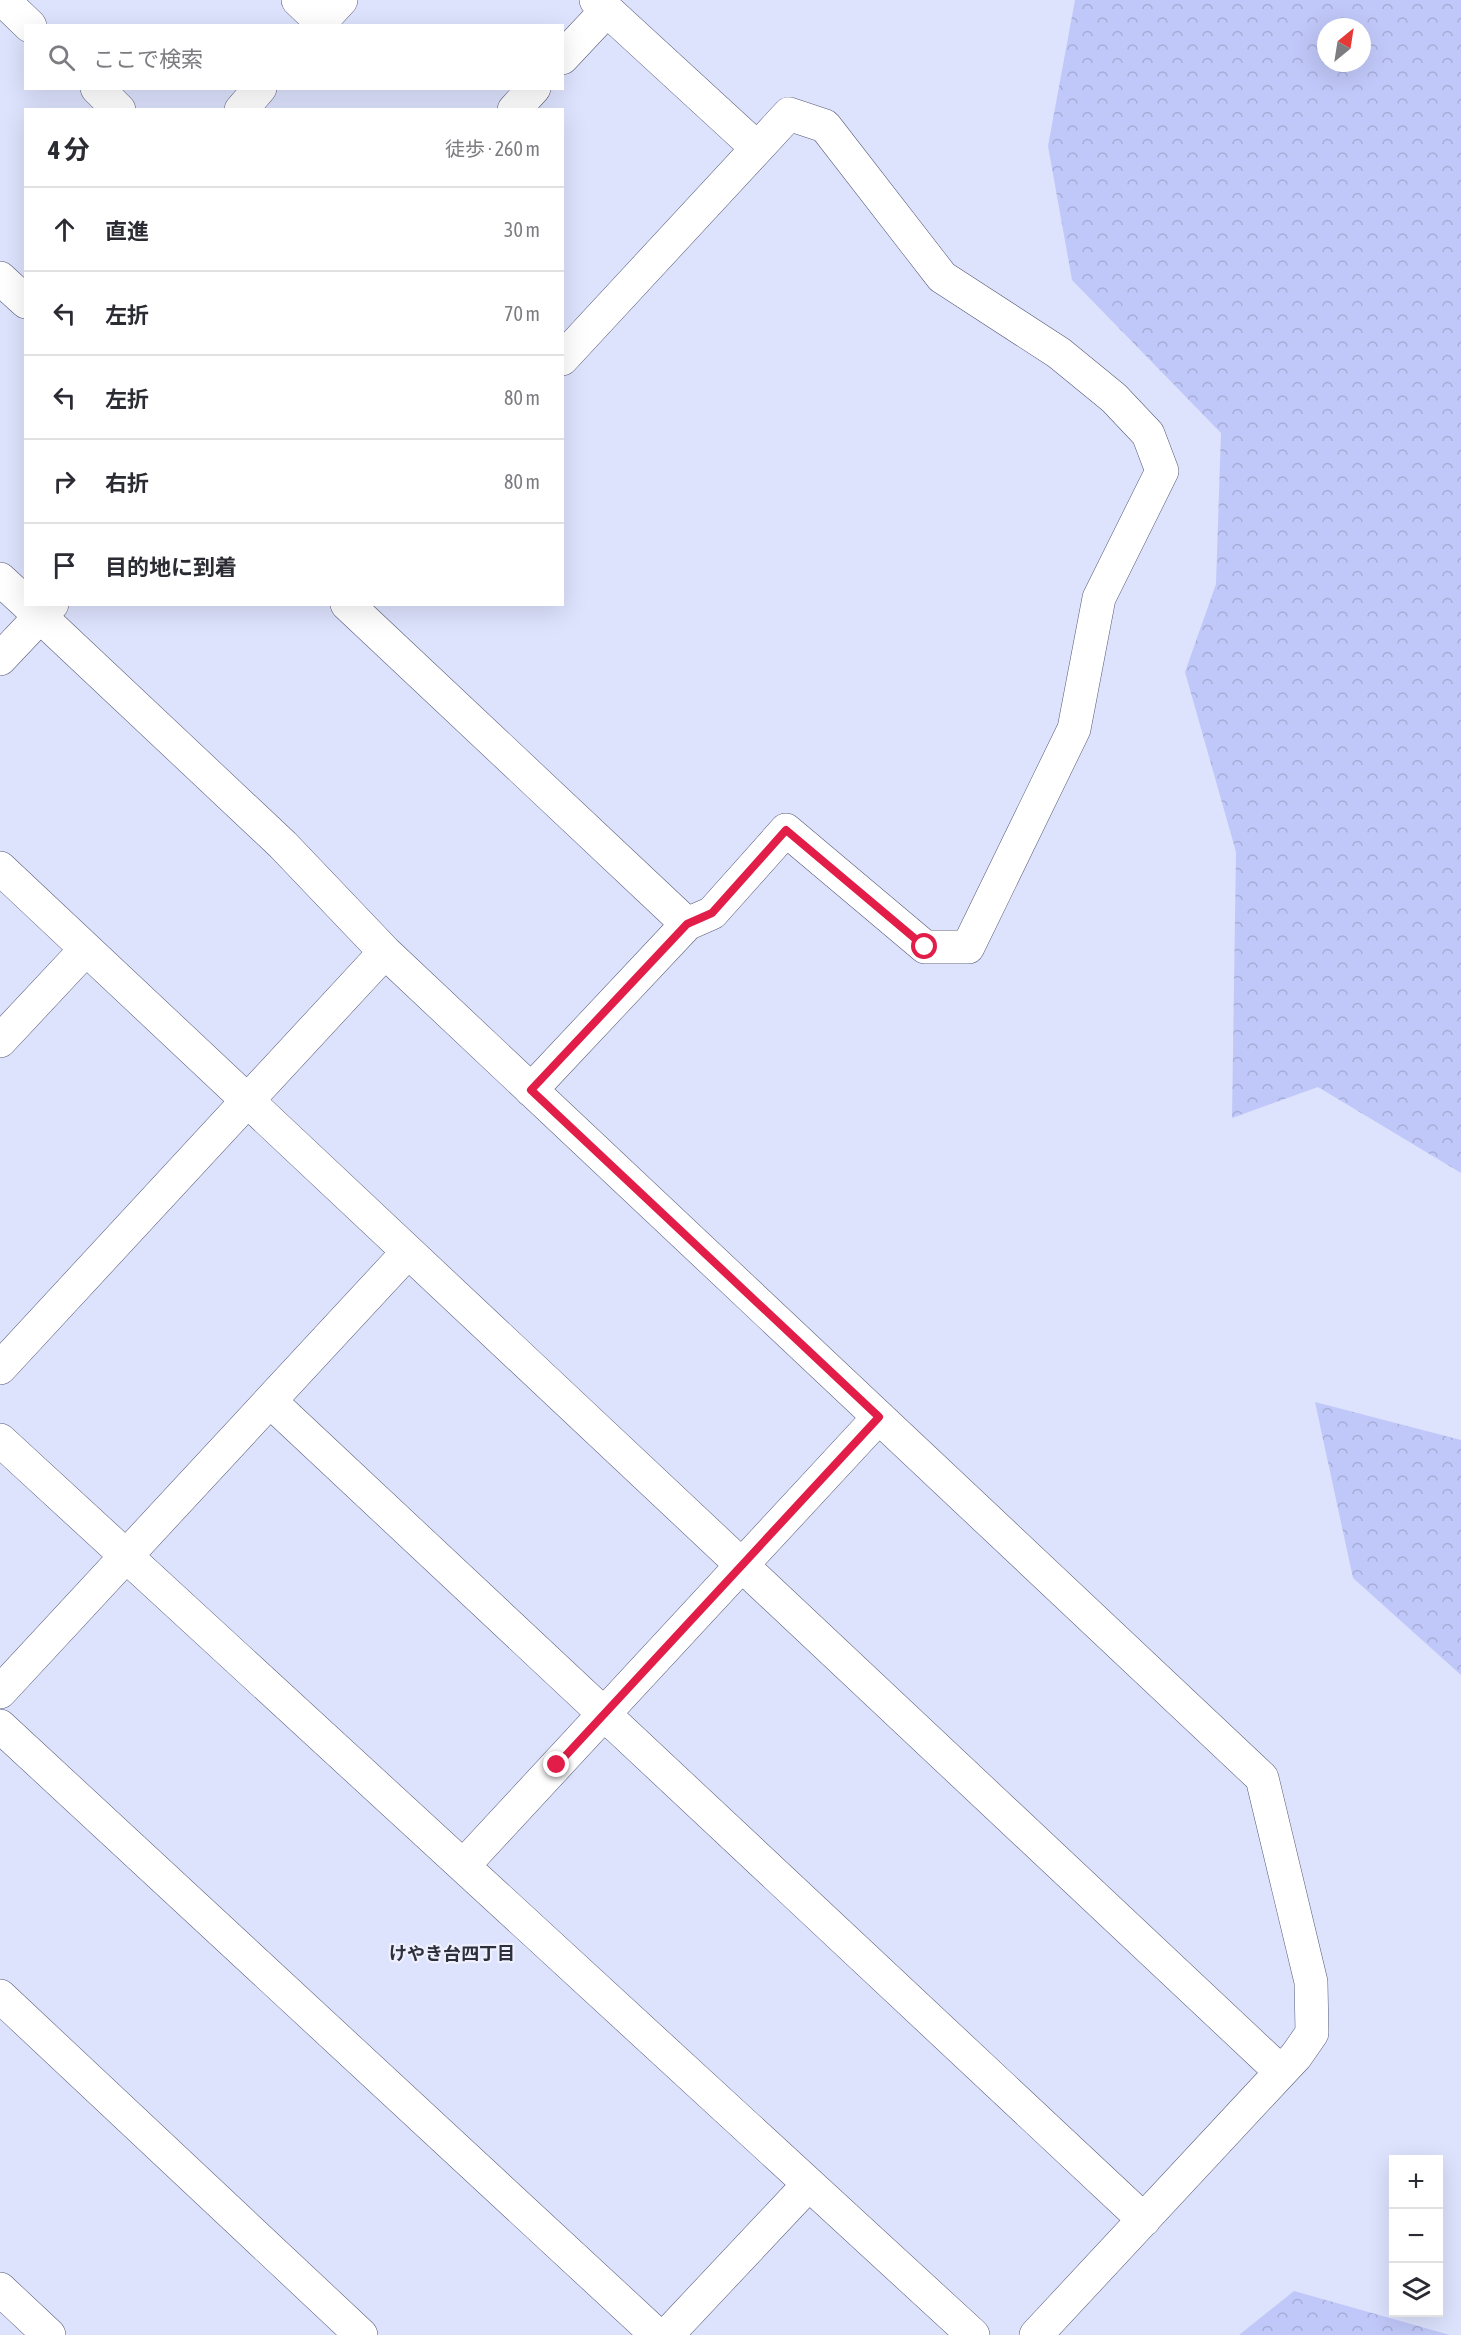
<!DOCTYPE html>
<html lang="ja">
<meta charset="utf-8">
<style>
:root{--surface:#fff;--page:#f7f7f7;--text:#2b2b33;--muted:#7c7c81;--line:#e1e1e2}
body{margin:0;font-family:"Asap Condensed","Noto Sans JP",sans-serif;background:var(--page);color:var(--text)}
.controls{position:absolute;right:18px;bottom:18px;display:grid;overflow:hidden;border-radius:0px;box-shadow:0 6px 24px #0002}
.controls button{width:54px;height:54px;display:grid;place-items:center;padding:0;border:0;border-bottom:2px solid var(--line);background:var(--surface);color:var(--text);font:30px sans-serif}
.compass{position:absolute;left:1317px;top:18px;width:54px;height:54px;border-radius:50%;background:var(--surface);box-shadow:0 6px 24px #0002;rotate:30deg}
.stop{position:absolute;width:18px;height:18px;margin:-14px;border:4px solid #e11d48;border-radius:50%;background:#fff}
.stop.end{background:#e11d48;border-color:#fff;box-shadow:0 2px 6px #0008}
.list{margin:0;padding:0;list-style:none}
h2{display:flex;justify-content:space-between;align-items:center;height:78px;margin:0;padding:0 24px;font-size:26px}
h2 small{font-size:20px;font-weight:400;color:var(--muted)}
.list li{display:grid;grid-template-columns:39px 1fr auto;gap:18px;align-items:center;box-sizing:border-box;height:84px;padding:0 24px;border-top:2px solid var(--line)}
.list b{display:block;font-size:22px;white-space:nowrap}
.list em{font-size:20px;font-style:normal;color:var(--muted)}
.icon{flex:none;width:33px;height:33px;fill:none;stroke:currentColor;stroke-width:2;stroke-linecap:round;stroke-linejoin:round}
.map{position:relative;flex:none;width:1461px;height:2335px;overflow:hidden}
.search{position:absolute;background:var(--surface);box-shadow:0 6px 24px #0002;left:24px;top:24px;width:540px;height:66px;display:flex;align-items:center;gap:15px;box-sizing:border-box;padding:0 21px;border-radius:0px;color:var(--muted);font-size:22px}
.panel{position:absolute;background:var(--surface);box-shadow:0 6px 24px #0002;left:24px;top:108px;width:540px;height:498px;border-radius:0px}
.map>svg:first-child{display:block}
</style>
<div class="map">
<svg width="1461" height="2335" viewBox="0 0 1461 2335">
<defs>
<pattern id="forest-crowns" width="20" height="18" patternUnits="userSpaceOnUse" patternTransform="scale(1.5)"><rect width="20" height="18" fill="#c0c8f9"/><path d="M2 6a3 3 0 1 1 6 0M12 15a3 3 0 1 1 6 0" fill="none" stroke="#a5acd6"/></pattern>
</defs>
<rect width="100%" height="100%" fill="#dde2fd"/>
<path fill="url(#forest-crowns)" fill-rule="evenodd" d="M1075,0H1461V1173L1318,1087L1232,1118L1236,852L1185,672L1216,584L1221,433L1072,280L1048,146ZM1326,27H1362V63H1326Z
M1315,1402L1461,1440V1675L1353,1578Z
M1294,2291L1450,2335H1239Z"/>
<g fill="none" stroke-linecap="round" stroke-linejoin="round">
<g stroke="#575b77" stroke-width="34">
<path id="street" d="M3,0L30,26
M298,0L321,22
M596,0L757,148
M317,26L341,0
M562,58L607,10
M97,88L119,110
M241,110L260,88
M514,110L534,88
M0,278L26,302
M0,579L26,603
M27,604L283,845L385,952L1262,1778L1311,1982L1312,2033L1296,2056L1281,2072L1036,2335
M347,604L687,924
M0,659L52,604
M0,868L1281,2072
M0,1041L86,949
M531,1090L687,924L712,913L786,830L925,947H968L1074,729L1099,598L1162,471L1148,434L1114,398L1059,353L942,277L825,126L789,114L562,359
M0,1368L385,952
M270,1401L1144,2220
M0,1440L973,2335
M0,1692L408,1252
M0,1726L657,2335
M463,1866L879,1417
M0,1996L361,2335
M0,2289L49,2335
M667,2335L809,2184"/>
</g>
<use href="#street" stroke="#fff" stroke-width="33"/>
</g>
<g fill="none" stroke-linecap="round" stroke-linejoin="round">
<path stroke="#e11d48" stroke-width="8" d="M557,1765L879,1417L531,1090L687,924L712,913L786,830L925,947"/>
</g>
<g text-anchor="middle" stroke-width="4.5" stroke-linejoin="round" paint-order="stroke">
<g font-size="18" font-weight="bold" fill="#2d2f3b" stroke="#eef0fe">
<text x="452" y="1960">けやき台四丁目</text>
</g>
</g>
</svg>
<div class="controls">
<button>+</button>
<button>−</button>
<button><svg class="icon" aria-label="layers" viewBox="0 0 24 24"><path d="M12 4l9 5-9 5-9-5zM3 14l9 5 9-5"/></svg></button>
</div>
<svg class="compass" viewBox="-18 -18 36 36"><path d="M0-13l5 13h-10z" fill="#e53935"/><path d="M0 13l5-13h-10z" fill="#7c7c81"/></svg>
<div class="stop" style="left:925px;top:947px"></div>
<div class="stop end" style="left:557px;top:1765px"></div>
<div class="search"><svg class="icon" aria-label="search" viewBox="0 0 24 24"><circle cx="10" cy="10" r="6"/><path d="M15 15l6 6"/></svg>ここで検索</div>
<section class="panel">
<h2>4 分<small>徒歩 · 260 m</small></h2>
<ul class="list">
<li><svg class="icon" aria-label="ahead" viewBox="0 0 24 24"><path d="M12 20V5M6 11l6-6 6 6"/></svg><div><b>直進</b></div><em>30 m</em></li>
<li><svg class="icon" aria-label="left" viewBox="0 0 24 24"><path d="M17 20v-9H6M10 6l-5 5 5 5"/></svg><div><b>左折</b></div><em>70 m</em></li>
<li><svg class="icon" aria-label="left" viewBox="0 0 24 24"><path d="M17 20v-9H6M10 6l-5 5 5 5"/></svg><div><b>左折</b></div><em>80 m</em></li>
<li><svg class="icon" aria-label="right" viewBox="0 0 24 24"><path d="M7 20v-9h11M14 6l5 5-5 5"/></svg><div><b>右折</b></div><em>80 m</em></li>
<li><svg class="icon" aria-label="arrive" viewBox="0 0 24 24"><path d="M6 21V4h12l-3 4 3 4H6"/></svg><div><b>目的地に到着</b></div></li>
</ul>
</section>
</div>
